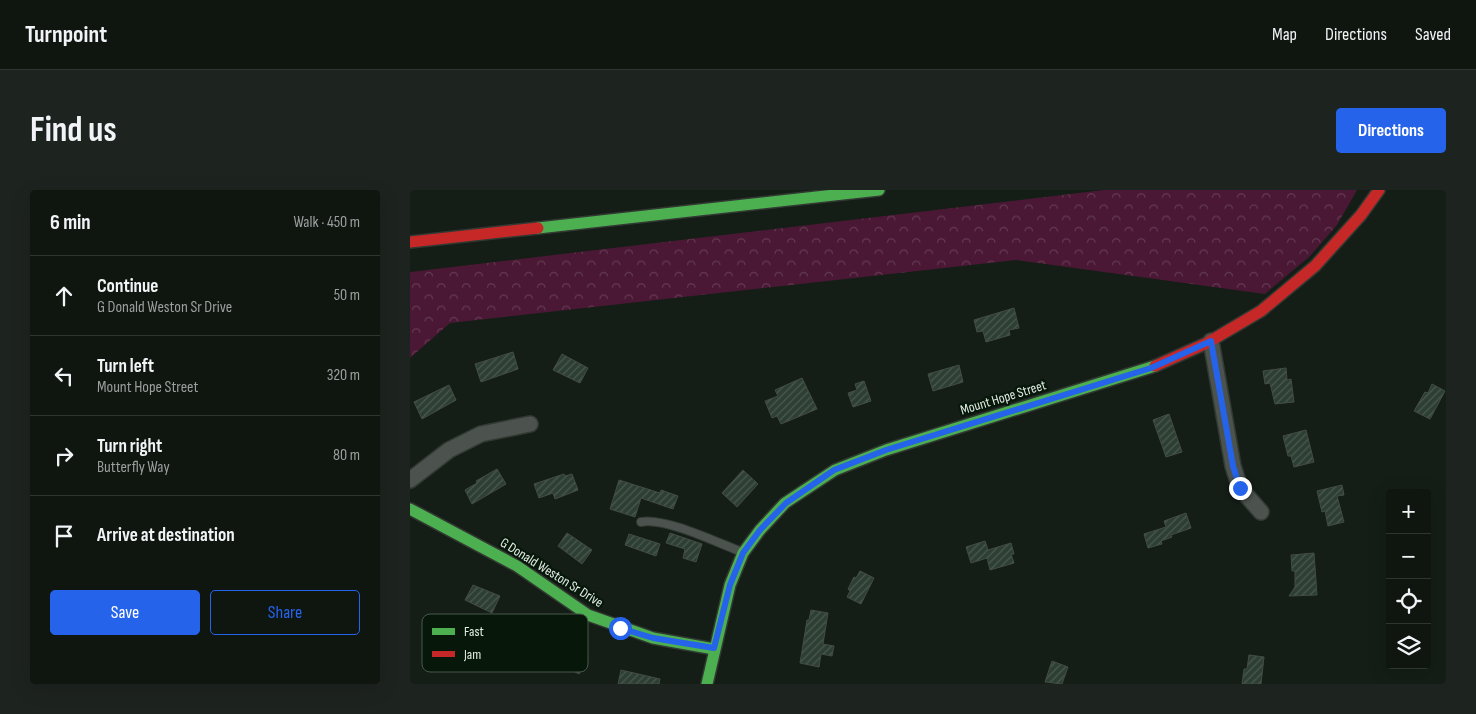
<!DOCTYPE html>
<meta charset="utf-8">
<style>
:root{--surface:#0f1610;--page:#1d231e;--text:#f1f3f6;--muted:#9b9f9f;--line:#2f3530;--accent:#2563eb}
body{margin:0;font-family:"Sofia Sans Condensed",sans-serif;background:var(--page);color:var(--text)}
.controls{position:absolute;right:15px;bottom:15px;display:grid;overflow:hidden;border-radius:5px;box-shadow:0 5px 20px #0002}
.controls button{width:45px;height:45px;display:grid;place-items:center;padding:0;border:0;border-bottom:1px solid var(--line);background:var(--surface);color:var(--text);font:25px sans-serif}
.stop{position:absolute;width:15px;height:15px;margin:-11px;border:4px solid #2563eb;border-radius:50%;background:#fff}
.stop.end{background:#2563eb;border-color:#fff;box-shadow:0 1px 5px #0008}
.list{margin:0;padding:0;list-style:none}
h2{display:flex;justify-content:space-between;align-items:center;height:65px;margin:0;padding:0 20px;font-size:21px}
h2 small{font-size:16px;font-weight:400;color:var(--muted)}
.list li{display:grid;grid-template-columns:32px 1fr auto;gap:15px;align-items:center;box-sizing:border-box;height:80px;padding:0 20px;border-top:1px solid var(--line)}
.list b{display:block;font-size:19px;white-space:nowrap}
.list p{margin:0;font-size:16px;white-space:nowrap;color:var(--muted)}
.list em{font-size:16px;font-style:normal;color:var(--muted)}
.actions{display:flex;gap:10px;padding:15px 20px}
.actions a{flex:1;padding:11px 0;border:1px solid var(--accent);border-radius:5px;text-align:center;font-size:18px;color:var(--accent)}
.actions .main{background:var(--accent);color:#fff}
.icon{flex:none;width:28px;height:28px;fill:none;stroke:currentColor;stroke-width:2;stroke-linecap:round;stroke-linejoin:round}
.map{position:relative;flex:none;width:1036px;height:494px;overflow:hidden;border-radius:5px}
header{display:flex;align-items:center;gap:30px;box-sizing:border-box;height:70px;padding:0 25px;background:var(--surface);border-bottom:1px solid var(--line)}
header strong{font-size:24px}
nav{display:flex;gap:28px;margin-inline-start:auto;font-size:18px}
.intro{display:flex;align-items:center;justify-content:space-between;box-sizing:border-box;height:120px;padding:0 30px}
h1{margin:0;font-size:35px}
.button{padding:12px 22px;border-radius:5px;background:var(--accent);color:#fff;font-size:18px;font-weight:700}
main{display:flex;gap:30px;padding:0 30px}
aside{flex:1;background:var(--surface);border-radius:5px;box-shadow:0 5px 20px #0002}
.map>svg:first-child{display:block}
</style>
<header>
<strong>Turnpoint</strong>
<nav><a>Map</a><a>Directions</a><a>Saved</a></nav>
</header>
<div class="intro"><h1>Find us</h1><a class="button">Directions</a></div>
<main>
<aside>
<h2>6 min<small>Walk · 450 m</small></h2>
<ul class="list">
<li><svg class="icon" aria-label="ahead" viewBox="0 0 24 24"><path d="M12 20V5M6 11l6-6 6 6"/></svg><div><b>Continue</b><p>G Donald Weston Sr Drive</p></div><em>50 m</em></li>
<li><svg class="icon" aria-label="left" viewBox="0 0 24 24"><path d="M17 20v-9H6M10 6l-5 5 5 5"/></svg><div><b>Turn left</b><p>Mount Hope Street</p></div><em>320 m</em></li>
<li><svg class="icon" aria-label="right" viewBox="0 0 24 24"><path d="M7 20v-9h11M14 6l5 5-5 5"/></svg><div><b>Turn right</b><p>Butterfly Way</p></div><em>80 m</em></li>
<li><svg class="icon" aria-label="arrive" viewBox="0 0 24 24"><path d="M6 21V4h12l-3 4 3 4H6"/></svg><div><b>Arrive at destination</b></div></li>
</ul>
<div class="actions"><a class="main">Save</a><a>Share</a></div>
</aside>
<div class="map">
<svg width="1036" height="494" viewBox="0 0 1036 494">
<defs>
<pattern id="forest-crowns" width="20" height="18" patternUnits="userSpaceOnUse" patternTransform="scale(1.25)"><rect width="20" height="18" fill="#4a1834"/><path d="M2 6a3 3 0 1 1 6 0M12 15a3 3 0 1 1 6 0" fill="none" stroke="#643a51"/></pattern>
<pattern id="building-hatch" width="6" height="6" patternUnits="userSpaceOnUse" patternTransform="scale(1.25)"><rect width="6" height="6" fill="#2d3e33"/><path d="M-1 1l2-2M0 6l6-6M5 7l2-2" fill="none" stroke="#4b5a50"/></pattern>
</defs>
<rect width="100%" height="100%" fill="#141d16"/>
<path fill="url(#forest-crowns)" d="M694,0H947L927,35L900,66L855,104L606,70L40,133L0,168V82Z"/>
<path fill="url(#building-hatch)" stroke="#434c45" d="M604,118L609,138L599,140L600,145L576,152L573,141L567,142L564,130Z
M103,162L108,179L71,192L65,174Z
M152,164L178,178L170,193L143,180Z
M549,175L553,192L523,201L518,184Z
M876,178L877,190L881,189L884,212L865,214L860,193L855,194L853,181Z
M392,188L407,219L371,234L367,226L362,228L355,211L368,206L365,200Z
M454,191L461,211L443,217L438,203L447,200L445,194Z
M1022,194L1035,201L1020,229L1004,221L1015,202L1018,203Z
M39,195L46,210L12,229L4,212Z
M759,224L772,262L756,267L743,230Z
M896,240L904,272L884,277L881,266H878L873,246Z
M87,279L96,294L62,314L55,300L67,293L66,291Z
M333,280L348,294L327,317L312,303Z
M154,284L155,286L162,284L168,300L145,309L143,303L129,308L124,294Z
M209,290L250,303L251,300L268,306L263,319L231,308L225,327L200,319Z
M932,295L934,305L927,306L934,332L918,336L915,321L912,322L907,301Z
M776,323L781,338L761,345L762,347L751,351L752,354L738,358L734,344L756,337L754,331Z
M157,343L182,360L172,374L148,356Z
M260,343L292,354L286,372L273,368L275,359L256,353Z
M219,344L250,354L246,366L215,355Z
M575,351L578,360L601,353L604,364H601L604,373L580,380L577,368L561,373L556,357Z
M904,363L907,405L879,406L885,397V381H882L881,365Z
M450,381L464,388L451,414L437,407L440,401L438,399L444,387L446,388Z
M63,395L90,406L82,423L55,410Z
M401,420L418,423L413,454L424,456L422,466L411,464L409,477L390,473L397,430H399Z
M151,455L178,467L169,484L143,470Z
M839,465L854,467L851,494H832L834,479H837Z
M642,471L658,477L652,494L635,492Z
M211,480L250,489L249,494H208Z"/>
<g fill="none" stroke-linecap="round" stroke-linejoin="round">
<g stroke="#323933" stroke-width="10">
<path id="lane" d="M231,332C255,327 308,353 332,362"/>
</g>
<g stroke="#323933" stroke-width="18">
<path id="street" d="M801,151L823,276L830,298L851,322
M0,290L39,260L71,244L120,234"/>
</g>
<g stroke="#323933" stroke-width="14">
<path id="fast" d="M128,38L469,0
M0,319L107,376L178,425L243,448L304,459
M297,494L320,395L333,363L350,340L375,313L425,280L476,260L745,176"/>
</g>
<g stroke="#323933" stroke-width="14">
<path id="jam" d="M0,52L128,38
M745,176L797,153L851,121L905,76L951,25L969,0"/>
</g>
<use href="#lane" stroke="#4c524d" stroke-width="8"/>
<use href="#street" stroke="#4c524d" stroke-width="15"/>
<use href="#fast" stroke="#4caf50" stroke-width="11"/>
<use href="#jam" stroke="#c62828" stroke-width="11"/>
</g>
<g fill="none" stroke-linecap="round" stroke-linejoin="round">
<path stroke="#2563eb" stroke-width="6" d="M210,438L243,448L304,458L320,395L333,363L350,340L376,313L424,280L476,260L741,178L801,151L823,276L830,298"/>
</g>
<g text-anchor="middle" stroke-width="4.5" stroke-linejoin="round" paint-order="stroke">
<g font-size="14" fill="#e3eee5" stroke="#07180b">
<text transform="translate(593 207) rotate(-17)" y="5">Mount Hope Street</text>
<text transform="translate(142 382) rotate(32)" y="5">G Donald Weston Sr Drive</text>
</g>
</g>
<rect x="12" y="424" width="166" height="58" rx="8" fill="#07180b" stroke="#49584c" stroke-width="1"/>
<rect x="22" y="438" width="23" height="7" fill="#4caf50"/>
<rect x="22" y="461" width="23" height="6" fill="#c62828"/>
<g font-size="14" fill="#e3eee5">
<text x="54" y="446">Fast</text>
<text x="54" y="469">Jam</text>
</g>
</svg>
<div class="controls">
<button>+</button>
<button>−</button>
<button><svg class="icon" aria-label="locate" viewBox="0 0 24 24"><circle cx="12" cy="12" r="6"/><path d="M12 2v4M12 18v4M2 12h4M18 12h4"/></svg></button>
<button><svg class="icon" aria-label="layers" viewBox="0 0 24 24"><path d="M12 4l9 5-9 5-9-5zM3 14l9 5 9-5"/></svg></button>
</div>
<div class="stop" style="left:210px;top:438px"></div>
<div class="stop end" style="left:830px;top:298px"></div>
</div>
</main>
